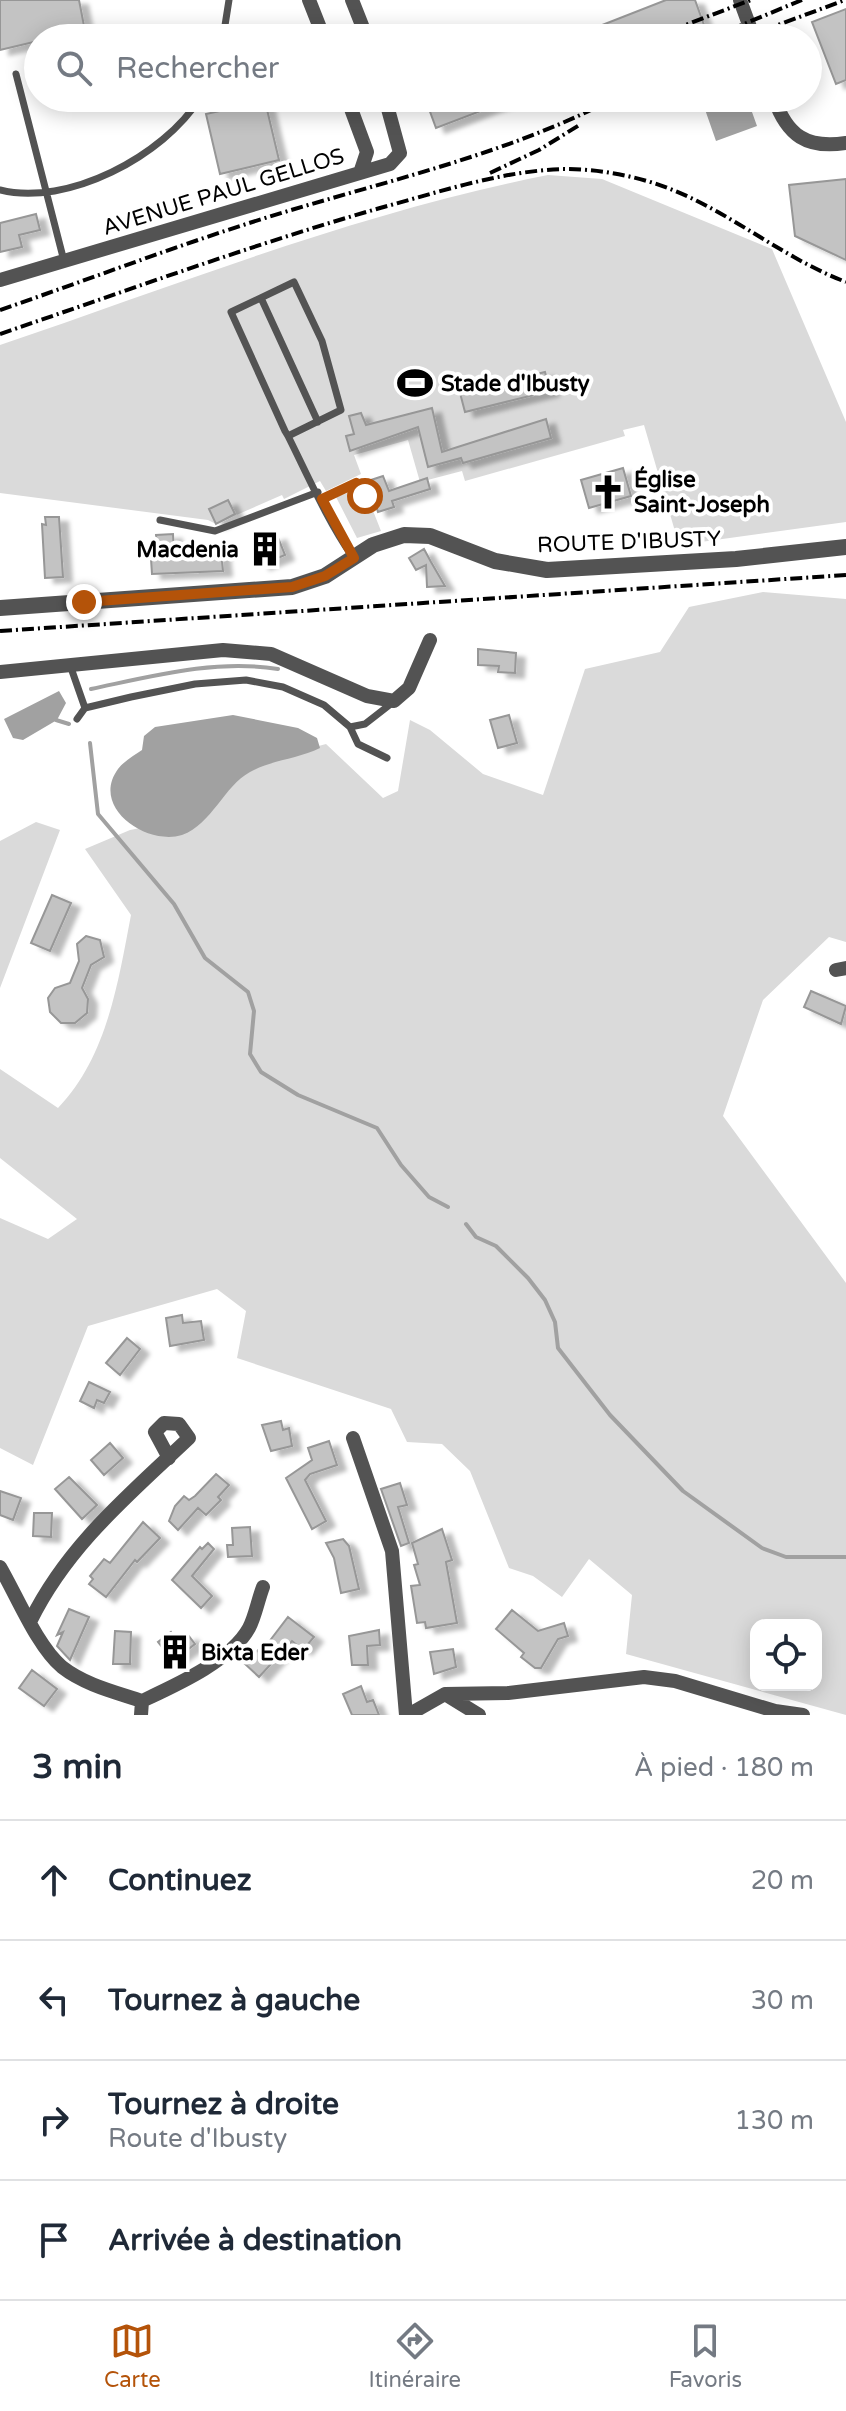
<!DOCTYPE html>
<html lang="fr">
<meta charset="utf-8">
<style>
:root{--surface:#fff;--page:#f6f6f7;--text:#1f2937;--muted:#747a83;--line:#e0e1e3;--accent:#b45309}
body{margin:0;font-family:"Varela Round",sans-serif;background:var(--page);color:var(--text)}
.controls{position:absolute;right:24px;bottom:24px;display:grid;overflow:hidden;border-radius:16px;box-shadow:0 4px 20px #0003}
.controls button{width:72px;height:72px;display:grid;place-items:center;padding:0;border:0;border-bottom:2px solid var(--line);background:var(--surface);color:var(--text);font:40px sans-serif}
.stop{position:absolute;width:24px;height:24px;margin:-18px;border:6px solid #b45309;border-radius:50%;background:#fff}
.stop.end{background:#b45309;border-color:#fff;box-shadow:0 2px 8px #0008}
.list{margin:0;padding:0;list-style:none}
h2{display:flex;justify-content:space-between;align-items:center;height:104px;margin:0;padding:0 32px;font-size:34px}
h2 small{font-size:26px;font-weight:400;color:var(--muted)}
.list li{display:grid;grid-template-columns:52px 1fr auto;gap:24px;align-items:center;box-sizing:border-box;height:120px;padding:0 32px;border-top:2px solid var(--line)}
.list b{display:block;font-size:30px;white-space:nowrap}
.list p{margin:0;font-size:26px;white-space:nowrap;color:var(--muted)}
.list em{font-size:26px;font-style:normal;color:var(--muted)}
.icon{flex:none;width:44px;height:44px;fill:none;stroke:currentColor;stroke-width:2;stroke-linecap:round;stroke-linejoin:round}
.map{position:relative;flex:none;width:846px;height:1715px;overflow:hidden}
.search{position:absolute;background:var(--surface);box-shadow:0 4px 20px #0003;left:24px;right:24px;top:24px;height:88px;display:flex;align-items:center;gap:20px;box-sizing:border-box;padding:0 28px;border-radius:44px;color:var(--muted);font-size:30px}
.sheet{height:584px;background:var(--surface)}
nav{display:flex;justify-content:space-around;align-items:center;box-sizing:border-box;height:112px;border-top:2px solid var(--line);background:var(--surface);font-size:22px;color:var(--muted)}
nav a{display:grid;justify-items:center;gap:4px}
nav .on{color:var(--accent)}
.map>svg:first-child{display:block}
</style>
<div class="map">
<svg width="846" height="1715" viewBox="0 0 846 1715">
<defs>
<filter id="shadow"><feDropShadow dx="9" dy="5" stdDeviation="2" flood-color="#0004"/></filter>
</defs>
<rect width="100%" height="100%" fill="#fff"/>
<path fill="#dadada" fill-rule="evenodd" d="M548,175L602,179L772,249L846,422V522L679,545L644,425L623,430L625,436L465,481L462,471L420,482L408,440L354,455L361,474L326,491L320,481L284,499L282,495L216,524L208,520L0,493V345C182,283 360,212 548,175Z
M350,492L360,501L368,498L381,531L357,538L336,497Z
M763,592L846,599V942L829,937L763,1000L723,1116L846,1283V1715L626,1654L632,1595L589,1559L562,1597L533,1576L509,1568L470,1471L442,1444L407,1442L391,1409L237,1358L246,1311L217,1289L88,1326L33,1465L0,1448V1218L48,1239L77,1219L0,1158V1069L58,1108C107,1057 118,983 131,915L85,849L130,830L192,818L245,766L326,744L383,798L398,791L410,720L430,730L483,774L543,795L585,669L660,652L689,607ZM756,1625H816V1685H756Z
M36,822L60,830L0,988V841Z"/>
<path fill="#a1a1a1" d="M701,98H747L757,126L716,141Z
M59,691L66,703L57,720L23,740L13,738L4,719Z
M233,715L298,728L317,738L320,748C298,759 271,760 250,772C224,786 212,824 182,835C146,846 90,807 118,769C124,761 135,755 142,750L144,736L155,727Z"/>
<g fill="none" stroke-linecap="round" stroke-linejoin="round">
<path stroke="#a1a1a1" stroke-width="4" d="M91,689C153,676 215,659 278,669
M56,720L69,724
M90,743L98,814L174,904L205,958L248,992L254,1011L250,1054L261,1072L298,1095L377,1128L401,1165L429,1197L448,1207
M466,1224L476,1237L496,1246L528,1278L545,1300L555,1322L558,1348L610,1415L683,1491L762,1548L786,1557H846"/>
</g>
<path fill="#c3c3c3" stroke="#979797" stroke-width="2" filter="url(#shadow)" d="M0,0H79L85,31L38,38V41L0,50Z
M666,0H695L704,25L670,38H569Z
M846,9V80L836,84L812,22Z
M425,98H512V99L436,128Z
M265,101L279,160L220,174L206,114Z
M846,179V260L795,236L789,185Z
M36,214L40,230L19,235L22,247L0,252V223Z
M545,372L550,391L465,412L460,393Z
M432,408L442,452L546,419L551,438L463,463L461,458L428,467L418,427L350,451L346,436L354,434L349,416L361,413L366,425Z
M623,468L631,496L589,508L581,480Z
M383,476L389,491L427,478L430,489L392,501L394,507L378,512L368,481Z
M228,500L235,514L216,524L209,509Z
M45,517H59L63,577L45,578L42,524L46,525Z
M173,534L174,554L221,552L223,571L152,574L151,559L158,558L156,535Z
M277,535L285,555L261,565L253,545Z
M424,549L431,562L445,586L427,587L426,565L416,570L409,558Z
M478,649L516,653L515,673L498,672L499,666L478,665Z
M509,715L517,743L498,748L490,720Z
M52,895L71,903L50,951L31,943Z
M86,936L100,940L104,957L91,965L82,988L88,999L87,1013L75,1023H61L50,1012L48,998L55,988L70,983L79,961L77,944Z
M811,991L846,1006L841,1024L804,1007Z
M182,1315L183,1323L201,1321L204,1340L170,1346L166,1318Z
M127,1338L140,1349L120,1375L106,1363Z
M89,1382L110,1392L104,1403L97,1400L94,1408L80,1401Z
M281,1421L283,1430L289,1428L292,1446L271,1451L262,1425Z
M329,1441L337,1465L310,1474L305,1480L326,1521L312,1529L286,1478L312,1460L308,1448Z
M110,1443L123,1458L104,1475L91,1460Z
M216,1474L229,1485L218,1497L221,1500L206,1515L198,1508L178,1530L169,1521L175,1506L184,1496L189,1500L195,1496Z
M69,1477L97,1505L82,1519L55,1489Z
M400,1483L407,1505L398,1507L409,1543L401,1546L381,1489Z
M0,1491L21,1498L13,1520L0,1515Z
M34,1513H52L51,1537L33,1536Z
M143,1522L160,1538L137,1562L135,1560L106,1597L89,1584L93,1579L90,1576L104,1559L110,1563Z
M250,1527L252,1556L228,1557L227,1545H233L232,1528Z
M442,1529L452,1560L446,1562L457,1623L426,1628L425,1622L417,1623L411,1586L420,1585L414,1565L418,1564L412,1543Z
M343,1539L349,1546L359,1589L341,1593L334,1558L326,1543Z
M208,1543L214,1549L192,1576L212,1596L201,1608L172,1580L200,1547L202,1549Z
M69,1609L89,1617L70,1660L57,1646L63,1632L57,1635Z
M512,1610L538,1631L564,1623L568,1636L558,1639L541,1668H535L521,1657L524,1653L496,1629Z
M288,1617L314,1637L303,1650L292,1641L259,1677L245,1664L263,1645L265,1647Z
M379,1630L380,1645L367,1646L368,1665H352L349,1636Z
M115,1631L131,1632L130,1664H113Z
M171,1632L179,1642L188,1635L195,1644L173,1661L158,1642Z
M453,1649L456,1667L434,1674L430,1652Z
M32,1670L57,1689L44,1706L19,1688Z
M361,1686L367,1702L373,1700L379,1715H352L343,1694Z"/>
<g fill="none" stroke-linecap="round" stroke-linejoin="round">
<path stroke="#535353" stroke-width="7" d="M223,38L229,0
M16,74L64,261
M0,190C67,207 164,156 200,98
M261,298L318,422
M288,436L341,410L322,341L294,282L231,312L285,431L288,436C308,476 327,520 352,556
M322,499L356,483L365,496
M160,520L215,531L318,492
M70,665L85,708
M77,719L85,708L131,697L195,684L246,680L283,687L324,705L350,727L358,744L387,758
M350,727L365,724L392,703"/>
<path stroke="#535353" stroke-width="14" d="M309,0L324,38
M352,0L367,38
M740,0L754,38
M347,98L367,152L360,173
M774,98C787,136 807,149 846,143
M0,280L390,164L400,153L385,98
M0,672L223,650L271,654L367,696L394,701L409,688L430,640
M836,970L846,968
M353,1438L392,1551L406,1715
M0,1567C17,1596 37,1646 62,1667C85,1685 115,1692 142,1701L141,1715
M31,1620C68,1545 129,1495 189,1438L179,1424L164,1423L155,1432L169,1458
M445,1694L479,1715
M142,1701C174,1686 231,1661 249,1628C255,1617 258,1600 263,1587
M408,1715L445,1694L508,1693L644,1677L675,1681L775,1711L803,1715"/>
<path stroke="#535353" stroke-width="16" d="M0,608L292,587L325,576L373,545L404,535L430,536L495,561L547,570L736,559L846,547"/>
<path stroke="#000" stroke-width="4" stroke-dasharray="12 4 2 4" stroke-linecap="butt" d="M651,38L751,0
M710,38L802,0
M743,38L845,0
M490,173L539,150L581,124
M0,310C96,277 191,240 288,211C398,178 512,152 615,98
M0,334C126,291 251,245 380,208C439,192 501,171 563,169C591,169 619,173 647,181C720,202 775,255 846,282
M0,631L846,575"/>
</g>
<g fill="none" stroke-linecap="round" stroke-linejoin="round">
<path stroke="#b45309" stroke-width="10" d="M84,602L292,587L325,576L354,558L322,499L356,483L365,496"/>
</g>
<defs>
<g id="stadium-bare" transform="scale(2.76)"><path d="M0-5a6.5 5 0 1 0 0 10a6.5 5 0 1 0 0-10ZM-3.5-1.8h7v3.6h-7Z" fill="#000" stroke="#fff" stroke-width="2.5" paint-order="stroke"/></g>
<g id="church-bare" transform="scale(2.76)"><path d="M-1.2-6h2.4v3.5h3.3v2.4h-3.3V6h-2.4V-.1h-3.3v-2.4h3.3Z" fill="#000" stroke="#fff" stroke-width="2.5" paint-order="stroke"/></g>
<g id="building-bare" transform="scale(2.76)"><path d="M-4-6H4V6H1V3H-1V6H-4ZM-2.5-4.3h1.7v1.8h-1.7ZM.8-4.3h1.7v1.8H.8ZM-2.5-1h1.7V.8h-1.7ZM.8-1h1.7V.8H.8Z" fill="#000" stroke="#fff" stroke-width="2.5" paint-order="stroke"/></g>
</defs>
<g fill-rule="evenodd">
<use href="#stadium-bare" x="415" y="383"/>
<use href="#church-bare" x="608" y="492"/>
<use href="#building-bare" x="265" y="549"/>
<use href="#building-bare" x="175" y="1652"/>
</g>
<g text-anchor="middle" stroke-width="8" stroke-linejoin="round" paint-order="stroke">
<g font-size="22" fill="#000" stroke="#fff">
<text transform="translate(223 191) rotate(-17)" y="8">AVENUE PAUL GELLOS</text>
<text transform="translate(629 541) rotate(-2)" y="8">ROUTE D'IBUSTY</text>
</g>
<g font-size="22" font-weight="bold" fill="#000" stroke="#fff" text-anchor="start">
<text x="441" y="391">Stade d'Ibusty</text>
<text x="634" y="487">Église<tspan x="634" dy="25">Saint-Joseph</tspan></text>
<text x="239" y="557" text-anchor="end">Macdenia</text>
<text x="201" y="1660">Bixta Eder</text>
</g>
</g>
</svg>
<div class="controls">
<button><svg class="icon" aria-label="locate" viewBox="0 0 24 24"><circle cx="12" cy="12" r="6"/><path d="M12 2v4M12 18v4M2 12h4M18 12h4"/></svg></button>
</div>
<div class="stop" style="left:365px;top:496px"></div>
<div class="stop end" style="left:84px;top:602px"></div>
<div class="search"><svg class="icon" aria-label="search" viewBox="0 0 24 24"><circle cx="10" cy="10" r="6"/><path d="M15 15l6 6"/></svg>Rechercher</div>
</div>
<section class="sheet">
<h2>3 min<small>À pied · 180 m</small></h2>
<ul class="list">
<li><svg class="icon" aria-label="ahead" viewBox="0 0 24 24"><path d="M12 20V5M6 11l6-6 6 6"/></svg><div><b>Continuez</b></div><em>20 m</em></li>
<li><svg class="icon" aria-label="left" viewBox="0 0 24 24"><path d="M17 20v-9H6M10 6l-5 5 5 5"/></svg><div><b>Tournez à gauche</b></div><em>30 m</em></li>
<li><svg class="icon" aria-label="right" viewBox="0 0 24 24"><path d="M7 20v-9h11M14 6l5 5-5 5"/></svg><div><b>Tournez à droite</b><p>Route d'Ibusty</p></div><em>130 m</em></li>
<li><svg class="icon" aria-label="arrive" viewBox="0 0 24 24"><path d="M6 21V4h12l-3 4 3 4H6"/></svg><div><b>Arrivée à destination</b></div></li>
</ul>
</section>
<nav>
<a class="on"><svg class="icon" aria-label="map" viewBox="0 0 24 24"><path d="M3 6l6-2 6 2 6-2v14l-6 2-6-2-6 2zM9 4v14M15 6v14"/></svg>Carte</a>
<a><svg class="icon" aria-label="directions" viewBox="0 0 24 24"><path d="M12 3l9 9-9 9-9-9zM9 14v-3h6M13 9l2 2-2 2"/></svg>Itinéraire</a>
<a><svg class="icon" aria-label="saved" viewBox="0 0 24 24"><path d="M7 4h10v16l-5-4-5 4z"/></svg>Favoris</a>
</nav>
